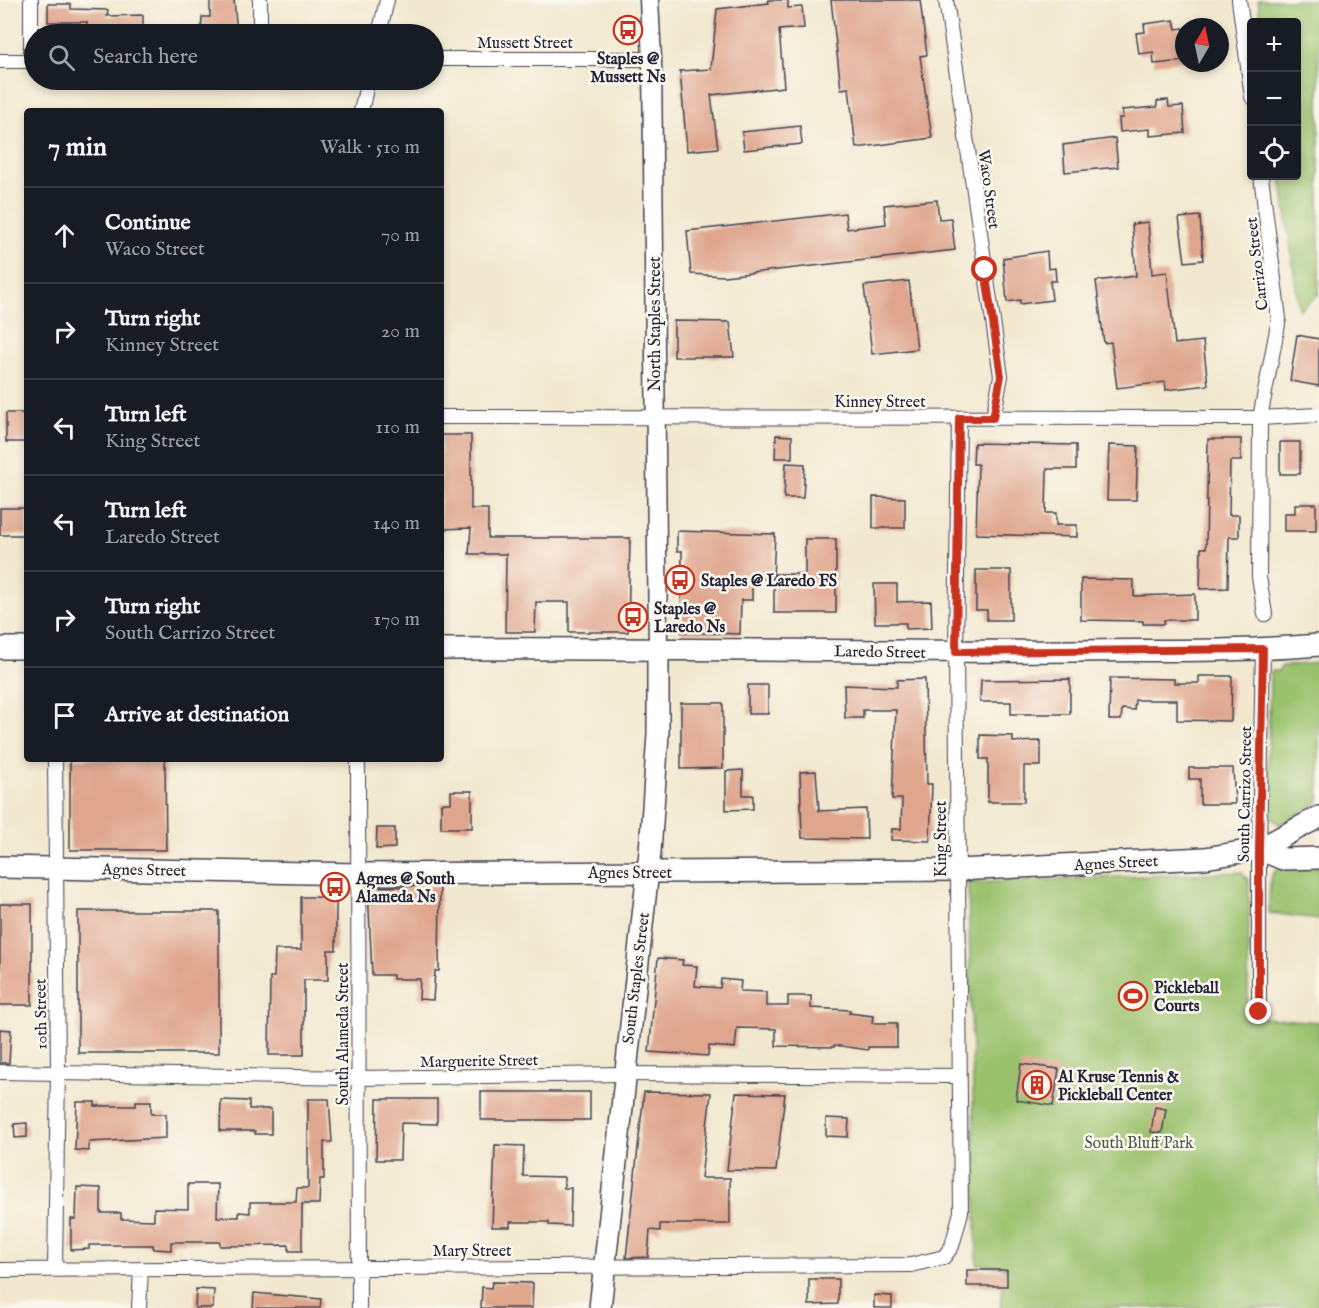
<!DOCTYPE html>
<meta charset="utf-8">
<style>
:root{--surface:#171b24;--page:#20242c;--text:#f1f3f6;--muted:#9ea1a6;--line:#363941}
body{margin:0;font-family:"IM FELL English",serif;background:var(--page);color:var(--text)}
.controls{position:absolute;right:18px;top:18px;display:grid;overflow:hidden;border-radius:6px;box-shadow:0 3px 9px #0003}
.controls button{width:54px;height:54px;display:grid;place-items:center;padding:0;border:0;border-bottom:2px solid var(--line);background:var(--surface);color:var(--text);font:30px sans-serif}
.compass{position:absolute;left:1175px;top:18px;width:54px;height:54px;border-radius:50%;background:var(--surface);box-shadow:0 3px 9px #0003;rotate:9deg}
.stop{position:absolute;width:18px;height:18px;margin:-14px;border:4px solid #c8321e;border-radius:50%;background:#fff}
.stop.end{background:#c8321e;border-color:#fff;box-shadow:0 2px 6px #0008}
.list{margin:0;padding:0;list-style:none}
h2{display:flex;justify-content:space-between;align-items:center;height:78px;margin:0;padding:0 24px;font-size:26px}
h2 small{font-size:20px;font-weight:400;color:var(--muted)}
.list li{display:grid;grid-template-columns:39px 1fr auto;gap:18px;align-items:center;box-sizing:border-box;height:96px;padding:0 24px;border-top:2px solid var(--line)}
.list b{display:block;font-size:22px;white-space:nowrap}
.list p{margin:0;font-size:20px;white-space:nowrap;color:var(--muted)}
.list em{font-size:20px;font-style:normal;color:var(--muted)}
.icon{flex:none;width:33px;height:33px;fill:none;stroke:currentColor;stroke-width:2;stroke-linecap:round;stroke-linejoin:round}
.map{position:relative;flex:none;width:1319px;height:1308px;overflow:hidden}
.search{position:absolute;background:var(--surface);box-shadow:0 3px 9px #0003;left:24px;top:24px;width:420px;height:66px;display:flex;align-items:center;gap:15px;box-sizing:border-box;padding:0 21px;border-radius:33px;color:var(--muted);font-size:22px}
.panel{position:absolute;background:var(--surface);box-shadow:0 3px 9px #0003;left:24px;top:108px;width:420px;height:654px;border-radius:6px}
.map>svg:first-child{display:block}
</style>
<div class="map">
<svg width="1319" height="1308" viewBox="0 0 1319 1308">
<rect width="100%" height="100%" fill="#fbf7ec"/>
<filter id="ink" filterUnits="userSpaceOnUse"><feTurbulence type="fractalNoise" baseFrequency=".0167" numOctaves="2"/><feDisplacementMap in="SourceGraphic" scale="12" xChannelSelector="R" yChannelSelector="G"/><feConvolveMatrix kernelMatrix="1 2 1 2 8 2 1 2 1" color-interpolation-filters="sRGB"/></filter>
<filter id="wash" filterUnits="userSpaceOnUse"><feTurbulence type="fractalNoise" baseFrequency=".008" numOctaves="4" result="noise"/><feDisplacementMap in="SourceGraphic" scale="24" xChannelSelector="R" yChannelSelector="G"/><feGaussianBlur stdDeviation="1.35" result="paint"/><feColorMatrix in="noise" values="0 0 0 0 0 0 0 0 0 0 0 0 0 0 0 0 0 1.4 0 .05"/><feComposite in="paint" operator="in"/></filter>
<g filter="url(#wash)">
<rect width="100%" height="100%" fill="#f2e8cf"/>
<path fill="#9ac16c" stroke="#5e7254" stroke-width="1.5" d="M1258,0H1319V294L1299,310L1281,176H1296V22H1261Z
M1319,663V802L1279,825L1267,813L1270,675L1272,671H1279L1282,666Z
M1319,866V919L1269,913C1270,862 1268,868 1319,866Z
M1242,872L1249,881L1248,1017L1319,1022V1308H1000L1005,1268L977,1264L968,883Z"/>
<g id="blocks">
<path fill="#dfa58d" d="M210,0H234L237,34H201L202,17H210Z
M768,0H788V8L802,7L804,28L779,30L784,87L711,95L718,148L687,151L680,71L711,69L717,9L769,3Z
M831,0H920L927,55L920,56L932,138L856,148L849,88L841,89Z
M48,4H71V9L108,10L107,16L143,15V34H87V22H48Z
M1174,20L1176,29L1184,28V61L1154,64L1153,52L1139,54L1136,33L1145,32L1144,24Z
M1168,100L1169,107L1183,106L1185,133L1150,136V129L1120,132L1119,118H1123L1122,110L1157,107V101Z
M800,126L802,144L744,150L742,132Z
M1115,138L1118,167L1065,172L1063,145Z
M937,200L939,219L951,218L955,250L724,276L691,274L687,231L845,213L847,229L886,224L884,205Z
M1200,216L1203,260L1185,262L1179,218Z
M1148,222L1152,274L1167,272L1175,344L1203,341L1208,385L1166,390L1165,382L1117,388L1111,342L1104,343L1096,281L1136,276L1132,224Z
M1047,251L1048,269L1055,268L1056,281H1050L1052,300L1020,304V300L1007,302L1003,258Z
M909,281L917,349L872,354L864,286Z
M674,321L730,322L734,357H674Z
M1297,335L1319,339V386L1290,381Z
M6,413H27V442H6Z
M441,435H471V509H488V538H630L628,632H569V602H536L535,632H505L506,554H469L471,528L441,529Z
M776,435L792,436V458H775Z
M1208,439H1241V461H1230L1229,515H1239V537H1229L1228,588L1200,589L1201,548H1206Z
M1280,442H1300V474H1280Z
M974,443L1076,445V469H1047L1046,513H1056V525H1077V537L976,534L978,464H973Z
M1109,445L1138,446L1136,500H1107Z
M786,463L805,464L803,498H784Z
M873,497L905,498V528H873Z
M1295,504H1316V531H1284V513H1295Z
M0,508H27V535H0Z
M677,531L775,534L773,579L752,578V600H741L740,634L681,632L682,551H677Z
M805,539H836V613H774V574H805Z
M976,570H1011V620H987V610H976Z
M1081,579L1134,580V596L1195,594V620H1164V624H1143V621L1081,620Z
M874,584H897V602L931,601L932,628L906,629V623H875Z
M1199,676H1232L1231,721L1177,720V700H1135L1134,710L1122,709L1121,720H1109L1110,678L1174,679V683H1199Z
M925,679L927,784H932L930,841L891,840L892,829H901L902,799H892L896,710H863V718H845L844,685L897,687V680Z
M1070,679V714H1011V702H980L981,680Z
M748,685H768V714H748Z
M681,703H723V768L681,769Z
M980,735L1013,736V742L1041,741V766H1024V802H988V759H980Z
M70,759H165L166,850H70Z
M1189,768H1233L1235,804H1200V779H1189Z
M743,770V795H753V809L726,810V771Z
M816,771L819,811L866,809L867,839L802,838L800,772Z
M451,791H472V828H441V803H451Z
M377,828H395V848L376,849Z
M440,886L439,971H435L433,1000L419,999L420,979H393V975H372L368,887Z
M301,897H336V950H328V980H304V1055H269L270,977H274L275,950H301Z
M0,904H32V1005H0Z
M78,911H219V1053H78Z
M658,958L683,960L682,965L697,966L695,986L720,988L721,979L741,981L740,991L766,992V1006H788V996H811V1008L850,1010L849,1013L873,1016L872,1023H897V1047H868V1050L834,1045V1047L776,1046V1029L737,1028L735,1048L709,1046L708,1056L649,1052Z
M0,1029L11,1030L9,1063H0Z
M1021,1064L1059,1069L1053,1106L1016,1100Z
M481,1092H590V1120H481Z
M644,1092L711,1093L701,1178H730V1224H660V1231L650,1230L648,1257L626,1258Z
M736,1093L785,1094L776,1171L727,1170Z
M308,1099H329L332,1142H324V1179H320L319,1204H302V1251H289V1245L220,1246V1242H171V1250L153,1249V1245H89V1249L71,1250V1219H76L77,1187L101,1188V1213H121V1219L154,1220V1208L188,1209V1184H218L217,1217H239V1212L250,1213V1202H296L297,1188H308Z
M377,1099H437V1124L401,1123L400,1160H376Z
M221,1100L249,1101V1109H271V1134H255V1131H220Z
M136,1101H151V1114H166V1138L89,1142V1151L75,1150L77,1102H95V1106H136Z
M1155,1107L1166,1109L1162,1133L1151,1132Z
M826,1118L849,1119L848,1137L826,1136Z
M27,1123V1137L15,1138L14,1124Z
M495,1145L524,1146L523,1176L564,1177V1188H571L570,1226L549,1225V1222H510V1227H492Z
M967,1270H1007V1286H967Z
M809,1279H838V1304L809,1305Z
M492,1282L533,1283L532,1308H481L482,1287L491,1288Z
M196,1289L214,1290L213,1308H195Z
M254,1293L321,1299L320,1308H253Z
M874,1295L892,1296V1308H874Z"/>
</g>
</g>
<g filter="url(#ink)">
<use href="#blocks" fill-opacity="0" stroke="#414051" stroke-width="1.5"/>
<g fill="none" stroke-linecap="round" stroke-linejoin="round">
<g stroke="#414051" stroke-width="16">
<path id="minor" d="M946,0L1001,376L993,418
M1239,0L1252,97
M260,34V0
M379,34L387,0
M434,59H652
M0,61H34
M31,61V0
M361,111L368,80
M1261,176L1279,319L1260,418L1259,577L1265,614
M441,417L1260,418L1319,415
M358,759L359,1308
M1259,1012V849L1263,649
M0,1072L359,1078L624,1074L959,1076
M55,1269L58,1071L55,759
M0,1270L911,1265L944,1257L952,1246L961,1212L956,652L959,418
M139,1308L141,1269"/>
</g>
<g stroke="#414051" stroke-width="21">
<path id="secondary" d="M649,0L652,59L658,647"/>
</g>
<g stroke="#414051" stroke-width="24">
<path id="primary" d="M0,648H27
M441,649C652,647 863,653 1075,651C1156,650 1238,652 1319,645
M1259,849L1283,859L1319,858
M0,867L358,874L957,870L1205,858L1259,849L1319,817
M600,1308L650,852L658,734V647"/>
</g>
<use href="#minor" stroke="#fff" stroke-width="14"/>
<use href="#secondary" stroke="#fff" stroke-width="18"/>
<use href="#primary" stroke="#fff" stroke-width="21"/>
</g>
</g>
<g fill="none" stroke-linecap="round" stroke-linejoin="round" filter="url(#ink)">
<path stroke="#c8321e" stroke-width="8" d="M985,270L1001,376L993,418H959L956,652L1263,649L1259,849V1012"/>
</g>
<defs>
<g id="bus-ring" transform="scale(1.5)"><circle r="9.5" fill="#fbf7ec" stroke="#c8321e" stroke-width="1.5"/><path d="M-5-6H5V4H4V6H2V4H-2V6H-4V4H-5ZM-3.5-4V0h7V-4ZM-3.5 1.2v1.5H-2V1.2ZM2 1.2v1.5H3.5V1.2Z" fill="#c8321e"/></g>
<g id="stadium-ring" transform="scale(1.5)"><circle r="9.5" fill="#fbf7ec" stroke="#c8321e" stroke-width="1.5"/><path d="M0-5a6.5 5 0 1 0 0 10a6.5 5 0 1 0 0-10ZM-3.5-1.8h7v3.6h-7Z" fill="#c8321e"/></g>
<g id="building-ring" transform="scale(1.5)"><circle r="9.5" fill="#fbf7ec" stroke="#c8321e" stroke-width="1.5"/><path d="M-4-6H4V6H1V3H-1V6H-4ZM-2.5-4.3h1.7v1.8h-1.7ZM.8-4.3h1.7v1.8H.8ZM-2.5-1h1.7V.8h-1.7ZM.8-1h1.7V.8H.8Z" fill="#c8321e"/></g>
</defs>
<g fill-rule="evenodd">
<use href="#bus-ring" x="628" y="30"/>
<use href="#bus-ring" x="680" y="580"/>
<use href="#bus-ring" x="633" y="617"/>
<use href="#bus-ring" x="335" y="887"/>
<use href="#stadium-ring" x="1133" y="996"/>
<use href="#building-ring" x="1037" y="1085"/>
</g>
<g text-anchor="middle" stroke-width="5" stroke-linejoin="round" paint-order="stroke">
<g font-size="16" fill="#22223b" stroke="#fbf7ec">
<text x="525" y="48">Mussett Street</text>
<text transform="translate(990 189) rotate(82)" y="6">Waco Street</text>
<text transform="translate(1256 264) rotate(-97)" y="6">Carrizo Street</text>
<text transform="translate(654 324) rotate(-90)" y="6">North Staples Street</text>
<text x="880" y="407">Kinney Street</text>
<text transform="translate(880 651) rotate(1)" y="6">Laredo Street</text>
<text transform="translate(1244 794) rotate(-89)" y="6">South Carrizo Street</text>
<text transform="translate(940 839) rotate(-90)" y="6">King Street</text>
<text transform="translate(1116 862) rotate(-3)" y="6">Agnes Street</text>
<text transform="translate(144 869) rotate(1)" y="6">Agnes Street</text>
<text x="630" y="878">Agnes Street</text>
<text transform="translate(635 978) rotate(-83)" y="6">South Staples Street</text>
<text transform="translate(40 1014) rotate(-91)" y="6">10th Street</text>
<text transform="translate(342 1034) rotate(-90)" y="6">South Alameda Street</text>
<text transform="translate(479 1060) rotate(-1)" y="6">Marguerite Street</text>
<text x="472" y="1256">Mary Street</text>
</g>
<g font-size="16" font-weight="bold" fill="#22223b" stroke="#fbf7ec" text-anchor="start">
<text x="628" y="64" text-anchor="middle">Staples @<tspan x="628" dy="18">Mussett Ns</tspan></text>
<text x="701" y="586">Staples @ Laredo FS</text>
<text x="654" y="614">Staples @<tspan x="654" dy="18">Laredo Ns</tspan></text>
<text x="356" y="884">Agnes @ South<tspan x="356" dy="18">Alameda Ns</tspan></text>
<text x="1154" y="993">Pickleball<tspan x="1154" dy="18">Courts</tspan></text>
<text x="1058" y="1082">Al Kruse Tennis &amp;<tspan x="1058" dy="18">Pickleball Center</tspan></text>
</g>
<g font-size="16" fill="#4c5a4c" stroke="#fbf7ec">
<text x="1139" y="1148">South Bluff Park</text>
</g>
</g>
</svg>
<div class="controls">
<button>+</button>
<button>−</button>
<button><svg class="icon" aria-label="locate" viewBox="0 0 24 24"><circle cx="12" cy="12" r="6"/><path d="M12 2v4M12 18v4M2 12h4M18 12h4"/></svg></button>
</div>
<svg class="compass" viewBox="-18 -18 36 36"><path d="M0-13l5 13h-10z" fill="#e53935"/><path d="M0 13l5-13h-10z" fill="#9ea1a6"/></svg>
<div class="stop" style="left:985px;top:270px"></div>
<div class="stop end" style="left:1259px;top:1012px"></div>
<div class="search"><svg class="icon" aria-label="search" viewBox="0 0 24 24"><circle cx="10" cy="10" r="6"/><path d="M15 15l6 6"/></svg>Search here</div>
<section class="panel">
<h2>7 min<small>Walk · 510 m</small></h2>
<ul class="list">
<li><svg class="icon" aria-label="ahead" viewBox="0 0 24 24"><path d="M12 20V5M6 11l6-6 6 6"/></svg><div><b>Continue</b><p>Waco Street</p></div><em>70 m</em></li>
<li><svg class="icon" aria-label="right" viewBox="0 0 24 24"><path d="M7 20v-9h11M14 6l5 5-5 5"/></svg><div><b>Turn right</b><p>Kinney Street</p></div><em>20 m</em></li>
<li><svg class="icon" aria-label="left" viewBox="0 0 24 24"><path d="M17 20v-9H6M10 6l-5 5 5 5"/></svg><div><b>Turn left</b><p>King Street</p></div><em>110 m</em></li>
<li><svg class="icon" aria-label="left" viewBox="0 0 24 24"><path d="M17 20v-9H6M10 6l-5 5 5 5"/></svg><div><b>Turn left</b><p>Laredo Street</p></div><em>140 m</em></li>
<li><svg class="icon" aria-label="right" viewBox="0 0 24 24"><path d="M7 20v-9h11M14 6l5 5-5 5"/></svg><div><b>Turn right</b><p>South Carrizo Street</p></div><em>170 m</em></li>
<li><svg class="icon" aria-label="arrive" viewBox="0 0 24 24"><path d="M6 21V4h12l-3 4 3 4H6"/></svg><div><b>Arrive at destination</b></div></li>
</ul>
</section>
</div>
